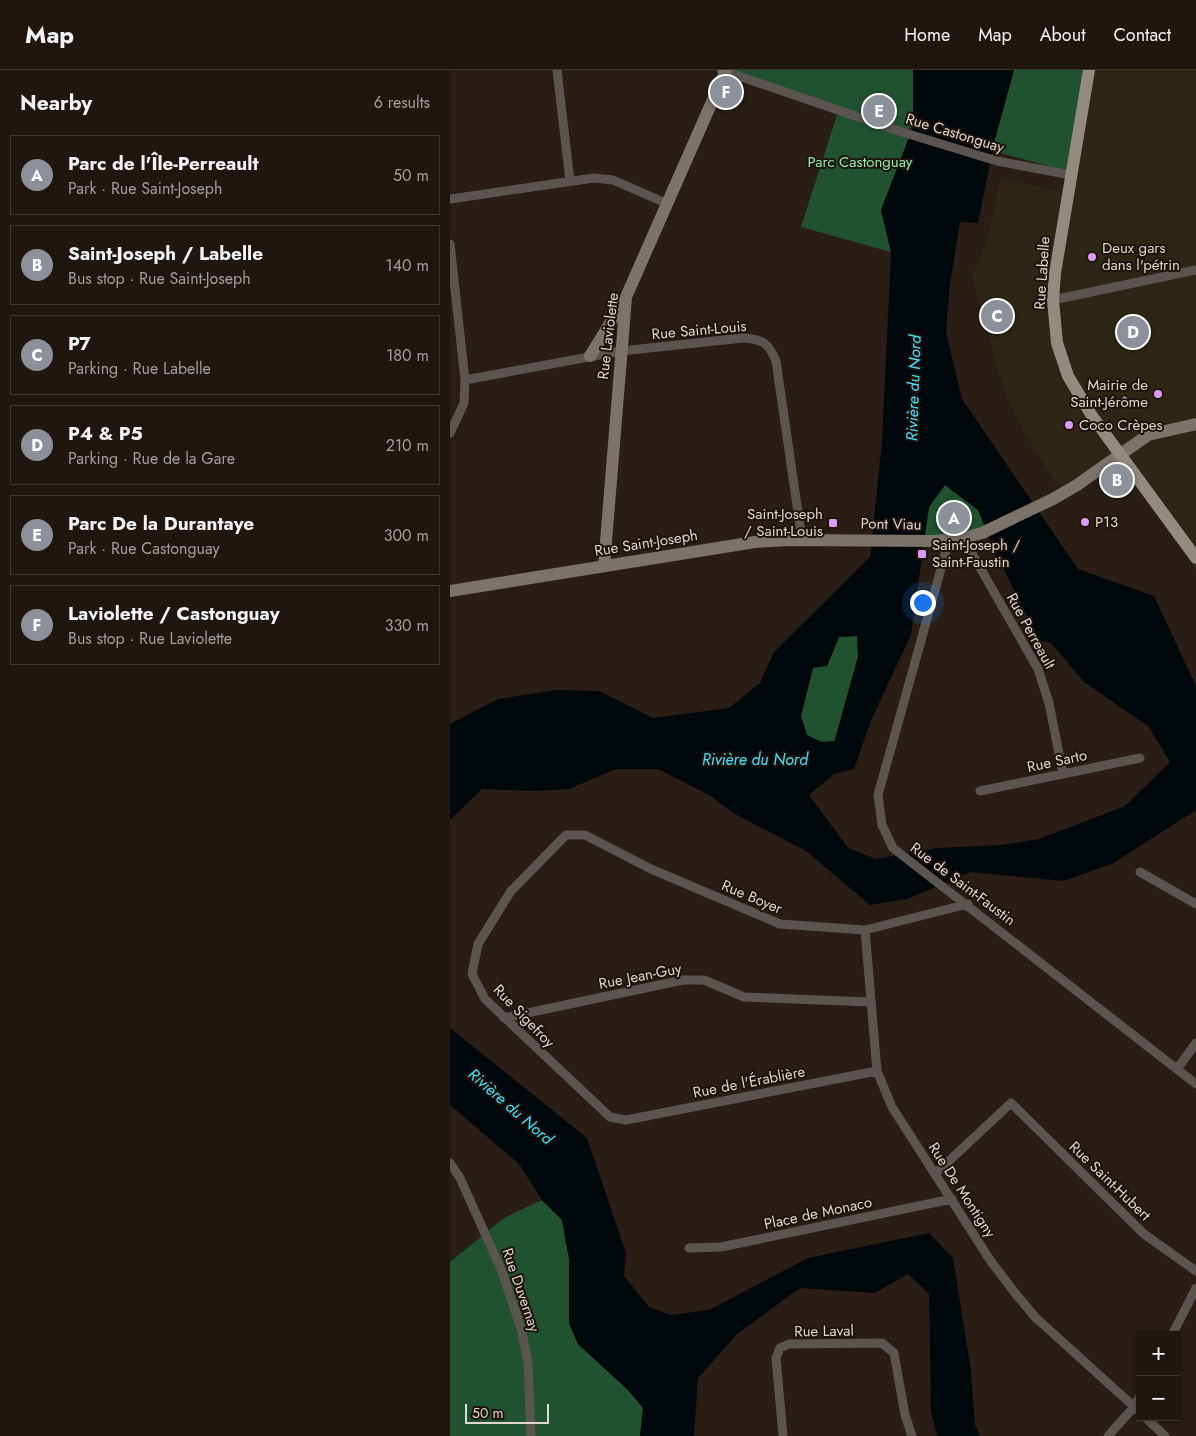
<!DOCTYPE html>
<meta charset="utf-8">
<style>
:root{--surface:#1f1610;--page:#271f19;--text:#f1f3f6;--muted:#a19f9f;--line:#3c3530;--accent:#8c9099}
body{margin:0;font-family:Jost,sans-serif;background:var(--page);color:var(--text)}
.controls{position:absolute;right:15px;bottom:15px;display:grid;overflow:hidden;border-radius:0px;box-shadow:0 1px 4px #0004}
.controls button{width:45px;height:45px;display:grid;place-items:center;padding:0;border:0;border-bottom:1px solid var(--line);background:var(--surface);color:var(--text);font:25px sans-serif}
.scale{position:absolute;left:15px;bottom:12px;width:84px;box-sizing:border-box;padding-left:5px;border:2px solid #dfd7d2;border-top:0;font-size:14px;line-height:18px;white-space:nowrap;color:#dfd7d2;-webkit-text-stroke:4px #1f130d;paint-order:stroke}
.you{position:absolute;left:472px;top:532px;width:18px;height:18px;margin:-12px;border:4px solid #fff;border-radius:50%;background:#1a73e8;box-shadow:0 0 0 8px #1a73e833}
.badge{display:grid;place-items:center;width:32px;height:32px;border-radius:50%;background:var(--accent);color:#fff;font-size:16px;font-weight:700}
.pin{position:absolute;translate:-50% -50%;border:2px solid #fff;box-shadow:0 1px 5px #0006}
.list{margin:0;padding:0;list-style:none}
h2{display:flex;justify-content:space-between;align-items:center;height:65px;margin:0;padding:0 20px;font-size:21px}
h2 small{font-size:16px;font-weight:400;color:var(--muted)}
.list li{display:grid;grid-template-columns:32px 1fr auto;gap:15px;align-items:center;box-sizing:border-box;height:80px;margin:0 10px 10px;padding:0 10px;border:1px solid var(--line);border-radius:0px}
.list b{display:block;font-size:19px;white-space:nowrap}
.list p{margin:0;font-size:16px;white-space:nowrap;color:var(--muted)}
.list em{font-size:16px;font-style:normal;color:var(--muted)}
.map{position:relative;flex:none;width:746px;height:1366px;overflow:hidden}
header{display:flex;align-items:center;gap:30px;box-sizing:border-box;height:70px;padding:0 25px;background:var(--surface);border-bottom:1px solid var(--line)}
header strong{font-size:24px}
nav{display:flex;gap:28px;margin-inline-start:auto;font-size:18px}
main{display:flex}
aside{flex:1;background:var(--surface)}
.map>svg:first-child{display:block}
</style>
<header>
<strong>Map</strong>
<nav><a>Home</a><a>Map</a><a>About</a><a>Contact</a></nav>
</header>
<main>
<aside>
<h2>Nearby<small>6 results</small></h2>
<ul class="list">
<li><span class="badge">A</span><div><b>Parc de l'Île-Perreault</b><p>Park · Rue Saint-Joseph</p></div><em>50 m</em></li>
<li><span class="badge">B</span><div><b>Saint-Joseph / Labelle</b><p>Bus stop · Rue Saint-Joseph</p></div><em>140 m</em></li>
<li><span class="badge">C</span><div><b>P7</b><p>Parking · Rue Labelle</p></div><em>180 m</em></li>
<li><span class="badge">D</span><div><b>P4 &amp; P5</b><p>Parking · Rue de la Gare</p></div><em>210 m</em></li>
<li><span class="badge">E</span><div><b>Parc De la Durantaye</b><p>Park · Rue Castonguay</p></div><em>300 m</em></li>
<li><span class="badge">F</span><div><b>Laviolette / Castonguay</b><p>Bus stop · Rue Laviolette</p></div><em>330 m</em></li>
</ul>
</aside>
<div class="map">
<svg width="746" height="1366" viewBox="0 0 746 1366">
<rect width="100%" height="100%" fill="#291d15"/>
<path fill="#2e2615" d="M635,0H746V500L665,383L609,418L576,365L554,321L522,206L536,174L551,108L614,123Z"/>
<path fill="#215230" d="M276,0H463V57L452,62Z
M564,0H635L618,101L542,81Z
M388,42L459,68L431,140L441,182L351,157Z
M495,415L528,440L536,455L513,468L474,467L479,437Z
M407,566L408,587L384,671L372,672L357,665L351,646L363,598L377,596L389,567Z
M92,1130L112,1150L119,1189V1253L128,1274L179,1321L193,1338L190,1366H0V1192L54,1148Z"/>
<path fill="#00080b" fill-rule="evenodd" d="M463,0H564L545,68L528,153L510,152L500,214L496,262L512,329L628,499L704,526L746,616V740L662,794L613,811L521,802L457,829L420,835L356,781L283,743L261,726L208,699H166L119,719L84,721L32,719L0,750V654L48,629L106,620L149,621L203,648L279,638L310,613L324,582L420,487L432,372L441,182L431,140L463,57ZM495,415L528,440L546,484L589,570L601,573L634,612L699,657L720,692L675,736L589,769L551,775L487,778L426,789L398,778L359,725L384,704L404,699L422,648L461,565L479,437ZM407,566L408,587L385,671L372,672L357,665L351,646L363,598L377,596L389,567Z
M0,958L137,1068L176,1183L174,1206L199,1237L221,1245L259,1240L358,1188L479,1163L503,1188L521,1301L525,1355L530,1366H487L481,1342L479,1224L458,1204L425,1223L350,1218L287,1264L248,1308L244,1366H190L193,1338L179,1321L128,1274L119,1253V1189L112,1150L92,1130L69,1094L0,1035Z"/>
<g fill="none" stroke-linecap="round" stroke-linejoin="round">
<path stroke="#5a5550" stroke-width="9" d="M107,0L120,111
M271,0L452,62L547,91L621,105
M0,129L144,108L163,110L218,134
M0,174L15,310L14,333L0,363
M603,230L746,200
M15,310L171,281L293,268C312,269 319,273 326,291L352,470
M513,468L588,599L599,633L613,704
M499,470L428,725L432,755L443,778L746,1014
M530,721L690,688
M690,802L746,834
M415,860L427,1001L442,1037L540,1190L565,1223L585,1247L690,1342
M54,948L233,910H254L294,927L420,932
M727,999L746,973
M427,1001L176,1050L160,1047L35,929L22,904L28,874L61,821L116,765H135L201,799L330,854L415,860L518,834
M0,1093L10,1108L51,1199L71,1258L78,1292L81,1366
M485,1104L561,1033L694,1164L746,1201
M239,1178L271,1177L502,1129
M722,1265L746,1218
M695,1347L715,1366
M333,1366L326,1288L330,1278L339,1274L432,1273L444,1283L455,1345L462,1366
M658,1366L684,1337L690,1326"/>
<path stroke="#7c736b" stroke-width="12" d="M140,286L174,231
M154,496L176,227L276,0
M0,521L305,472L339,470L484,471L513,468L532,463L603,429L627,415L698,365L746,354"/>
<path stroke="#958a80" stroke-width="12" d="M639,0L605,203L603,230L607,273L618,306L642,346L746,488"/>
</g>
<g fill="#dc99f5" stroke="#1f130d" stroke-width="2">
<circle cx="642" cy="187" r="5"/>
<circle cx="708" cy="324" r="5"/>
<circle cx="619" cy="355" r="5"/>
<circle cx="635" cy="452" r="5"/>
<rect x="378" y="448" width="10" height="10" rx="2.5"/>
<rect x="467" y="479" width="10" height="10" rx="2.5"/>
</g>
<g text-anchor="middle" stroke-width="4" stroke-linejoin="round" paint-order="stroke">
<g font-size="15" fill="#dfd7d2" stroke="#1f130d">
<text transform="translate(505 63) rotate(17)" y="5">Rue Castonguay</text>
<text transform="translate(592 203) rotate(-86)" y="5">Rue Labelle</text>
<text transform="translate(249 260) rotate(-5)" y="5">Rue Saint-Louis</text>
<text transform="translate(158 266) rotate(-83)" y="5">Rue Laviolette</text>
<text transform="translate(441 454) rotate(1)" y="5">Pont Viau</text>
<text transform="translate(196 473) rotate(-9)" y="5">Rue Saint-Joseph</text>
<text transform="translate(581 561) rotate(61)" y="5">Rue Perreault</text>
<text transform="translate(607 691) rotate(-12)" y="5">Rue Sarto</text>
<text transform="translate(513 814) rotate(37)" y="5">Rue de Saint-Faustin</text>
<text transform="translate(302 827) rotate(23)" y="5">Rue Boyer</text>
<text transform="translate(190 906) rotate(-11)" y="5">Rue Jean-Guy</text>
<text transform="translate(74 946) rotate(46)" y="5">Rue Sigefroy</text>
<text transform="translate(299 1012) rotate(-11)" y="5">Rue de l'Érablière</text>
<text transform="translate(660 1111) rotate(44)" y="5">Rue Saint-Hubert</text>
<text transform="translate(512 1120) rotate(57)" y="5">Rue De Montigny</text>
<text transform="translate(368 1143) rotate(-12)" y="5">Place de Monaco</text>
<text transform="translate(71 1220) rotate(71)" y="5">Rue Duvernay</text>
<text transform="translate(374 1261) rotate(-1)" y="5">Rue Laval</text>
</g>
<g font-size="15" fill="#8eeba7" stroke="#1f130d">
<text x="410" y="97">Parc Castonguay</text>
</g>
<g font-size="15" fill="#dfd7d2" stroke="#1f130d" text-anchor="start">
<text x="652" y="183">Deux gars<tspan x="652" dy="17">dans l'pétrin</tspan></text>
<text x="698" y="320" text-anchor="end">Mairie de<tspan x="698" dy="17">Saint-Jérôme</tspan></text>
<text x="629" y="360">Coco Crèpes</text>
<text x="373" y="449" text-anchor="end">Saint-Joseph<tspan x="373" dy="17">/ Saint-Louis</tspan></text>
<text x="645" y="457">P13</text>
<text x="482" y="480">Saint-Joseph /<tspan x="482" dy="17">Saint-Faustin</tspan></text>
</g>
<g font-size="16" font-style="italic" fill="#43e0fb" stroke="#1f130d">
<text transform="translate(463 318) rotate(-88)" y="6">Rivière du Nord</text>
<text x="305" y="695">Rivière du Nord</text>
<text transform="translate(61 1036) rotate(41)" y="6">Rivière du Nord</text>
</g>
</g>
</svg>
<div class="controls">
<button>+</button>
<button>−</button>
</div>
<div class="scale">50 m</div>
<div class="you"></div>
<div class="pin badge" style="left:504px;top:448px">A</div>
<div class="pin badge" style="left:667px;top:410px">B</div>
<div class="pin badge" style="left:547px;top:246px">C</div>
<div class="pin badge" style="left:683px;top:262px">D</div>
<div class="pin badge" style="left:429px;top:41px">E</div>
<div class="pin badge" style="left:276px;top:22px">F</div>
</div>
</main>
